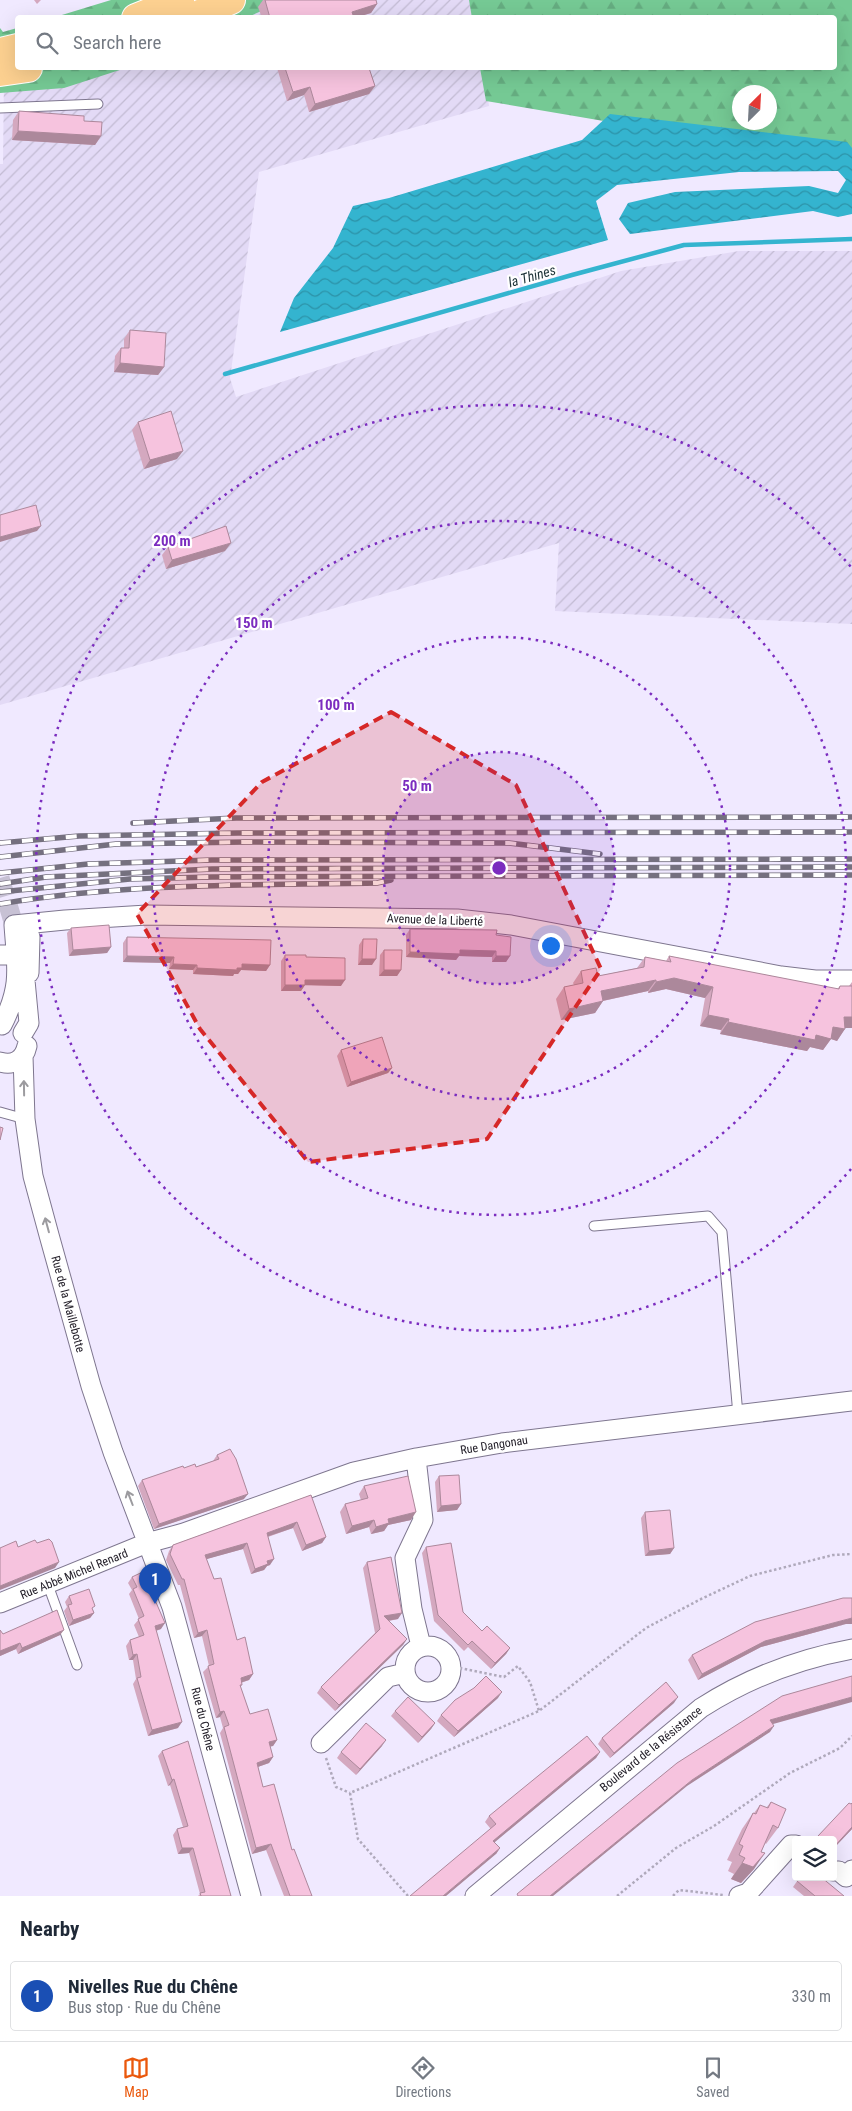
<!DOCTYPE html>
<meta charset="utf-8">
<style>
:root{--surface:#fff;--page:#f2f2f3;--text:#1f2937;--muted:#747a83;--line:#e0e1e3;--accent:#ea580c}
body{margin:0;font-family:"Roboto Condensed",sans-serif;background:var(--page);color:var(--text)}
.controls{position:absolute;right:15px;bottom:15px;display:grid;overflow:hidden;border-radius:5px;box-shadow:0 5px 20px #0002}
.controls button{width:45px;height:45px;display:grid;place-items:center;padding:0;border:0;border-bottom:1px solid var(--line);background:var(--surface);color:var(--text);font:25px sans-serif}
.compass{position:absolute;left:732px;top:85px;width:45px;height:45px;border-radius:50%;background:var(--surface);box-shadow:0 5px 20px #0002;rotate:24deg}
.you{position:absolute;left:550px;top:945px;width:18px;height:18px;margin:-12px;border:4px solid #fff;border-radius:50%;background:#1a73e8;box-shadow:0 0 0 8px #1a73e833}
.badge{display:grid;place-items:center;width:32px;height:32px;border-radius:50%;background:var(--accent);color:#fff;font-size:16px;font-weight:700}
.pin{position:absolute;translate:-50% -41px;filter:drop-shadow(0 1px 2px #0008)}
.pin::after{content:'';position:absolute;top:26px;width:18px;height:15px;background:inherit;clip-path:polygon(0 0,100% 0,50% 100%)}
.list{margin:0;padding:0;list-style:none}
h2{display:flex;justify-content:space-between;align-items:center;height:65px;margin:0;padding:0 20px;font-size:21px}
h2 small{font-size:16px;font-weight:400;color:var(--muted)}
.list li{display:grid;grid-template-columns:32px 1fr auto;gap:15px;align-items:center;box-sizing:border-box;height:70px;margin:0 10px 10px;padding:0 10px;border:1px solid var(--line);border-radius:5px}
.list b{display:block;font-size:19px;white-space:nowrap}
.list p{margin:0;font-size:16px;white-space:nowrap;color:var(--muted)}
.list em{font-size:16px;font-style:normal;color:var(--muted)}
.icon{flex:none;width:28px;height:28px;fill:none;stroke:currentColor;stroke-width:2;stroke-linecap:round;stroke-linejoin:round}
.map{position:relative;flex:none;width:852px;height:1896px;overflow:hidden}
.search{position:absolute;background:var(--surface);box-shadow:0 5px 20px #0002;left:15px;right:15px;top:15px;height:55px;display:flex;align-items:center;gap:12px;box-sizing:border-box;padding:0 18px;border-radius:5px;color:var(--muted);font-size:19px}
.sheet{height:145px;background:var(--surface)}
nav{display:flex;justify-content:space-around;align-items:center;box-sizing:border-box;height:70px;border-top:1px solid var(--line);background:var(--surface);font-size:14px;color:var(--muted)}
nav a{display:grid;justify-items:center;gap:2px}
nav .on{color:var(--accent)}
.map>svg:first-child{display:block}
</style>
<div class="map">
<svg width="852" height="1896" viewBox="0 0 852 1896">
<defs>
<pattern id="industrial-furrows" width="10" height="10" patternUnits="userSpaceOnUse" patternTransform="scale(1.25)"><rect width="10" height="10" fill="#e3daf6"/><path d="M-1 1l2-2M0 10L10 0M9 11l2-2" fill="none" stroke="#c3bbd3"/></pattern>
<pattern id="forest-firs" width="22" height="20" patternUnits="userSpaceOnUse" patternTransform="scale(1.25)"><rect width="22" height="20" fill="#75c994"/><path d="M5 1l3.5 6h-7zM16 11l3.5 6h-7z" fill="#65ac80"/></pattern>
<pattern id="water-waves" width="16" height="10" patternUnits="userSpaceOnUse" patternTransform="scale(1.25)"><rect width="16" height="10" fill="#34b4cf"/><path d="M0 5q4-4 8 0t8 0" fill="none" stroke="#2c92a8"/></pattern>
</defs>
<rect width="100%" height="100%" fill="#f0e9ff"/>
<path fill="url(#industrial-furrows)" d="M273,0H476L478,18H230Z
M83,68H484L489,106L259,172L230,378L236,397L621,271L739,251H852V624L555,611L559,543L0,705V164H3L4,76Z"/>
<path fill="url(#forest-firs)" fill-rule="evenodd" d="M111,0H286L248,17L52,18Z
M469,0H852V153L698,137L486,101L480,68H834V18H472ZM740,92H770V122H740Z
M0,28L3,32L17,28L18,68H126L64,88L0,93Z"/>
<path fill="url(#water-waves)" d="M610,114L847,142L852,148V214L838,217L813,211L630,234L619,219L628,203L675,192L809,186L838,193L846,180L838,171L739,172L617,185L596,201L608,240L280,332L294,298L333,248L353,206L389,198L582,140Z"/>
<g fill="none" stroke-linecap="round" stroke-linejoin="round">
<path stroke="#34b4cf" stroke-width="4.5" d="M225,374L572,275L684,245L852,239"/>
<path stroke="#c7c1d4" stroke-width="19" stroke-dasharray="19 9" stroke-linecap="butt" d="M0,878L14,925"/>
<g stroke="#7e768f" stroke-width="11">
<path id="lane" d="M0,108L98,104
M0,1112L25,1119
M594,1226L708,1216L722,1232L738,1415
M48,1585L77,1665"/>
</g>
<g stroke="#7e768f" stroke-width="21">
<path id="street" d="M14,925L65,920L147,915L457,919L511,925L781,976L815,980H852
M14,925L30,937L29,973
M0,955H16L23,959L29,1023L23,1033
M2,1025C22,986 17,968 14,925
M23,1056L25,1119L33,1176L49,1235L91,1386L113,1452L172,1607L251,1896
M0,1062C13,1066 24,1060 27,1046
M416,1458L423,1520L405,1558L412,1609L421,1646
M0,1603L147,1543L184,1533L354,1472L416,1458L502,1443L852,1401
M405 1669a23 23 0 1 1 46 0a23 23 0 1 1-46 0Z
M321,1743L388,1677L405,1673
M833,1871H839L846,1877L852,1870
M475,1896L701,1708C748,1678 797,1659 852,1649
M739,1896L748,1893L791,1845H796"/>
</g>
<g stroke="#fff" stroke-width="30">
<path id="primary" d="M136,18L180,0
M191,18L231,0
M0,52L18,48
M0,72L28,68"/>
</g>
<path stroke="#afa9bb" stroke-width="2.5" stroke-dasharray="2.5 2.5" stroke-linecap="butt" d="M450,1666L504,1677L518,1666L530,1682L539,1711
M326,1758L336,1787L350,1793
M408,1896L358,1839L350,1793L539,1711L646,1628L701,1599L750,1576L833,1555L852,1554
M617,1896L676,1848L714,1826L790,1773L840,1748L852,1736
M673,1896L679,1890L723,1895"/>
<use href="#lane" stroke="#fff" stroke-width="9"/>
<use href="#street" stroke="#fff" stroke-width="19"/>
<use href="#primary" stroke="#fcd090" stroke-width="28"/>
<g stroke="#75707f" stroke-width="5.5">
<path id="rail" d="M133,823L236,818L852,817
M0,843L79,836L238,833L852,832
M0,857L116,844L245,842L509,843L600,854
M0,873L88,864L212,860L852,859
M0,884L46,877L212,869L852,867
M0,892L130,879L212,877L852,875
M0,904C124,883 252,885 377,883L391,880"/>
</g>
<use href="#rail" stroke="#fff" stroke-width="4" stroke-dasharray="11" stroke-linecap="butt"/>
</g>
<path fill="#d4a8bf" d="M34,0H41L37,4Z
M263,0H376L377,4L371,13L354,18H262L258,7Z
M277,68H369L375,86L369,94L309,112L304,95L287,101Z
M19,111L84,121L101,136L95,145L12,140L13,120Z
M130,330L164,367L158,375L114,372L115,356L121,348H124V339Z
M138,422L177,459L144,469L132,430Z
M168,547L225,551L166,569L162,555Z
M71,928L111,947L107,953L69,956L67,933Z
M410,929L496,935L510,956L506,962H492V957L459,956L456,960L406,957V935Z
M127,937L270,965L266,971L241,970L238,974H234L233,976L193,974V970L169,969L170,963L123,962V943Z
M363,939L372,965H358L359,945Z
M384,950L401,970L397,976H379L380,955Z
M285,955L306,957L341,986L305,985L301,991H281V961Z
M669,956L837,989L840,986H849L852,982V1028H845L837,1041L831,1039L823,1050L810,1047L807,1051L720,1034L721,1030L700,1026L705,998L666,989L648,993V991L603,1001L595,1013L561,1020L556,999L564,987L574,985L573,983L581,971L598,976L637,968L645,957L666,961Z
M341,1050L392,1068L388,1073L347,1087L337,1056Z
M217,1455L244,1499L154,1529L138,1486L142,1480L184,1468L196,1467L213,1461Z
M439,1476L461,1504L457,1510L437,1512L435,1482Z
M364,1486L411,1520L388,1525L384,1531L371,1534L369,1527L346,1534L340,1512L345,1504L361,1500L359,1494Z
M311,1495L326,1537L322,1543L302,1551L293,1528L268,1537L270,1565L267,1566L264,1570L251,1574L243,1549L206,1559L237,1640L253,1674L249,1680L241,1683L242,1685L240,1687L250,1714L277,1740L273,1746H270L273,1757L269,1763L258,1767L263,1787L292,1850L312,1896H284L266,1850L252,1854L220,1733L223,1728L220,1717L216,1718L203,1672L209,1666L202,1636L194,1638L180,1585H178L166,1560L169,1551L173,1545Z
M645,1512L674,1548L670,1554L645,1556L641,1518Z
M426,1547L463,1612L482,1631L510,1648L506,1654L491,1669L468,1647L464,1651L434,1621L422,1553Z
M367,1562L398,1619L389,1621L407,1639L403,1645L335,1711L317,1693L321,1687L375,1633L363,1568Z
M132,1577L152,1586L150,1588L161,1629L156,1631L178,1728L148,1736L133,1684L136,1679L133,1660H129L126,1646L130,1640L139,1637L134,1625L139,1619L129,1594L132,1590L128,1583Z
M69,1596L93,1610L94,1613L90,1618L69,1626L64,1611L67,1607L65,1602Z
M846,1624L761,1647L698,1680L688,1660L692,1655Z
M0,1630L3,1634L60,1635L18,1654L16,1649L0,1656Z
M498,1698L454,1737L437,1721L441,1715Z
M674,1703L610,1758L598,1744L602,1738Z
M395,1711L435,1723L431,1729L418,1743L391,1716Z
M382,1746L356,1775L337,1758L341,1752Z
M162,1751L231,1896H198L200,1894L189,1853L178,1854L173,1835L177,1829L183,1827L170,1785L168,1786L158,1756Z
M600,1752L596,1758L494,1842L500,1848L496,1854L490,1828L485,1822L489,1816Z
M771,1802L778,1828L766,1844L765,1843L754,1869L741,1883L731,1879L734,1874L728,1871L732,1862L727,1860L742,1829L753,1813H754L760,1805L766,1808Z
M852,1803V1829L833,1849V1840H816L818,1836Z
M800,1877L844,1896H804L793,1887Z"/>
<path fill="#ac889b" d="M377,4L371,13L354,18H348L352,12Z
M375,86L369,94L309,112L315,104Z
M310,87L304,95L287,101L293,92Z
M18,131L101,136L95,145L12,140Z
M120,363L164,367L158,375L114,372Z
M183,451L177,459L144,469L150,460Z
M41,526L37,531L0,542V537Z
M231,543L225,551L166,569L172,560Z
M111,947L107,953L69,956L73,950Z
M460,950L496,951L492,957L459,956L456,960L406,957L410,952Z
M127,956L174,957L170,963L123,962Z
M496,956H510L506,962H492Z
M362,959H376L372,965H358Z
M173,964L197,965L193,970L169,969Z
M242,964L270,965L266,971L241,970L238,974H234L233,976L193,974L197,968H237Z
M384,970H401L397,976H379Z
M674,978L713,987L705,998L666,989L648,993L656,982Z
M305,980H345L341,986L301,985Z
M656,980L648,991L593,1003L601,991Z
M285,985H305L301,991H281Z
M603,1001L595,1013L561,1020L569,1009Z
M708,1015L729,1019L721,1030L700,1026Z
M844,1017H852V1028H841L845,1029L837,1041L831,1039L823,1050L810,1047L807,1051L720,1034L728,1022L816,1035Z
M392,1068L388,1073L347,1087L351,1082Z
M248,1494L244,1499L154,1529L159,1524Z
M461,1504L457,1510L437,1512L441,1506Z
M416,1512L411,1520L388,1525L384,1531L371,1534L376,1527L388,1519Z
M374,1520L369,1527L346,1534L352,1526Z
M297,1522L293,1528L263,1538L267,1533Z
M326,1537L322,1543L302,1551L306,1545Z
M247,1543L243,1549L200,1561L205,1555Z
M674,1548L670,1554L645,1556L649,1551Z
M274,1559L270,1565L267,1566L264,1570L251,1574L255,1569L267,1561Z
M59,1562L55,1568L0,1590V1586Z
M156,1581L152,1586L144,1590L148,1584Z
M94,1613L90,1618L69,1626L73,1620Z
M402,1613L398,1619L380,1622L384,1616Z
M852,1618V1624H846L761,1647L698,1680L702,1674L765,1641Z
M165,1623L161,1629L151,1632L155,1626Z
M64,1630L60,1635L18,1654L22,1648Z
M207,1630L202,1636L194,1638L198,1633Z
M407,1639L403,1645L335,1711L339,1705Z
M20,1643L16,1649L0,1656V1651Z
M510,1648L506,1654L491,1669L495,1663Z
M137,1654L133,1660H129L133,1655Z
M253,1674L249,1680L236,1684L241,1678Z
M502,1692L498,1698L454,1737L458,1731Z
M678,1697L674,1703L610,1758L614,1753Z
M852,1697V1702L766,1726L770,1720Z
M224,1711L220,1717L216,1718L220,1712Z
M182,1722L178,1728L148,1736L152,1730Z
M435,1723L431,1729L418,1743L422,1737Z
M774,1726L770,1732L687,1786L553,1896H550L692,1780Z
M277,1740L273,1746L265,1748L269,1742Z
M386,1740L382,1746L356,1775L360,1769Z
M600,1752L596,1758L489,1847L493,1841Z
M273,1757L269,1763L252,1769L257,1763Z
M174,1779L170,1785L168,1786L172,1780Z
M852,1827V1829L833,1849V1848Z
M271,1844L266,1850L252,1854L256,1848Z
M182,1848H193L189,1853L178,1854Z
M500,1848L496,1854L446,1896H443Z
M765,1853L754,1869L741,1883L731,1879L742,1863Z"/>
<path fill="#f6c3de" stroke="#ac889b" d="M265,0H376L377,4L352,12L354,18H270Z
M285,68H369L375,86L315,104L310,87L293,92Z
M19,111L84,116V121L102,122L101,136L18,131Z
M130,330L166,333L164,367L120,363L121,348H129Z
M171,411L183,451L150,460L138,422Z
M36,505L41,526L0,537V515Z
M226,526L231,543L172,560L168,547Z
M109,925L111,947L73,950L71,928Z
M410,929L497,930L496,935L511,937L510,956H496V951L460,950V954L410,952Z
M127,937L271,940L270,965L242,964V968H237V970L197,968V965L173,964L174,957L127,956Z
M363,939H377L376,959H362Z
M384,950H402L401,970H384Z
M285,955H306V957L345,958V980H305V985H285Z
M669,956L839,989L840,986H852V1017H844L845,1029L833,1027L831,1039L816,1035L815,1040L728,1022L729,1019L708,1015L713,987L674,978L656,982V980L601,991L603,1001L569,1009L564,987L583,983L581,971L596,968L598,976L644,967L645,957L671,962Z
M382,1037L392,1068L351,1082L341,1050Z
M0,1127L3,1128L0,1140Z
M230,1449L236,1459L248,1494L159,1524L142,1480L183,1466L184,1468L195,1464L196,1467L219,1459L217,1455Z
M459,1475L461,1504L441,1506L439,1476Z
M408,1476L416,1512L388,1519L389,1523L376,1527L374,1520L352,1526L345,1504L368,1498L364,1486Z
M311,1495L326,1537L306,1545L297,1522L267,1533L274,1559L267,1561L268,1564L255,1569L247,1543L205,1555L214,1579L221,1578L237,1640L245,1637L253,1674L241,1678L242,1685H240L250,1714L268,1709L277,1740L269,1742L273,1757L257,1763L263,1787L274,1784L292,1850L294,1849L312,1896H290L271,1844L256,1848L224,1727L229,1725L224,1711L220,1712L208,1666L214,1664L207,1630L198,1633L184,1579H182L170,1554L173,1545Z
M670,1510L674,1548L649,1551L645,1512Z
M49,1539L52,1542L59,1562L0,1586V1548L16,1541L18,1547L35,1540L37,1543Z
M451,1543L463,1612L482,1631L487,1626L510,1648L495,1663L472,1641L468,1645L438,1615L426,1547Z
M391,1557L402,1613L384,1616L407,1639L339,1705L321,1687L380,1629L367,1562Z
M151,1568L156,1581L148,1584L165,1623L155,1626L182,1722L152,1730L137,1678L141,1677L137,1654L133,1655L130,1640L144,1635L138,1619L144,1616L133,1589L137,1587L132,1577Z
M89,1589L95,1606L92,1608L94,1613L73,1620L68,1605L72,1604L69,1596Z
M843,1598H852V1618L765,1641L702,1674L692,1655L755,1622Z
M57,1610L64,1630L22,1648L20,1643L0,1651V1630L3,1634Z
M486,1676L502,1692L458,1731L441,1715L455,1700L474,1688Z
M852,1676V1697L770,1720L774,1726L692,1780L550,1896H518L517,1894L677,1763L782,1696Z
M666,1682L678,1697L614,1753L602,1738Z
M408,1697L435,1723L422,1737L395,1711Z
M366,1723L386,1740L360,1769L341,1752Z
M587,1736L600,1752L493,1841L500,1848L443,1896H410L496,1824L489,1816Z
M188,1741L231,1896H201L200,1893L205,1892L193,1848H182L177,1829L188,1826L174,1779L172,1780L162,1751Z
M771,1802L786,1809L778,1828L773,1825L761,1852L765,1853L753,1867L742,1863L745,1858L739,1855L743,1846L739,1844L753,1813L756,1814L760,1805L768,1808Z
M849,1803L851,1804L852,1803V1827L833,1848V1840H822L818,1836Z
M800,1877H821L844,1896H815L797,1881Z"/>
<defs><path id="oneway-shaft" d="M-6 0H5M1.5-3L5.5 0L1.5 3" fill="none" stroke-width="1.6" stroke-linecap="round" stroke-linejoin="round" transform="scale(1.25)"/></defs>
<g stroke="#9c9b9f">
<use href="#oneway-shaft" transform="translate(24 1088) rotate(-91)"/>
<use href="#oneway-shaft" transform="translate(47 1225) rotate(-105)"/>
<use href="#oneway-shaft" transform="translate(130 1498) rotate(-111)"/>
</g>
<path fill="#d62828" fill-opacity="0.2" stroke="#d62828" stroke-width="4" stroke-dasharray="10 6" stroke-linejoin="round" d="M391,712L516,785L601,969L487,1139L308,1162L200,1029L137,914L262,782Z"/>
<circle cx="499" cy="868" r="116" fill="#7b2cbf" fill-opacity=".12"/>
<g fill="none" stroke="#7b2cbf" stroke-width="2.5" stroke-dasharray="2.5 5">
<circle cx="499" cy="868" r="116"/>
<circle cx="499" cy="868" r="231"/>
<circle cx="499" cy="868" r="347"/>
<path d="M851 1169A463 463 0 1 1 851 567"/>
</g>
<g text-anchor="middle" stroke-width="4.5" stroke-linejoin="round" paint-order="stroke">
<g font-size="12" fill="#24202a" stroke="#fff">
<text transform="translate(435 920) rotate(2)" y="4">Avenue de la Liberté</text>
<text transform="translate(68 1304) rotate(75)" y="4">Rue de la Maillebotte</text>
<text transform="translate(494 1445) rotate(-9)" y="4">Rue Dangonau</text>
<text transform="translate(74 1574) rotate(-22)" y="4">Rue Abbé Michel Renard</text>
<text transform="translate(203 1719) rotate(76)" y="4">Rue du Chêne</text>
<text transform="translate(651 1749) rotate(-39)" y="4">Boulevard de la Résistance</text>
</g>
<g font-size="14" font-style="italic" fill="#1e3338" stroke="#fff">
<text transform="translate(532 276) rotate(-16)" y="5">la Thines</text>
</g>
</g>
<circle cx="499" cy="868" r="8" fill="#7b2cbf" stroke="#fff" stroke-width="2.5"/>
<g font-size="15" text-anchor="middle" font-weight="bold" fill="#7b2cbf" stroke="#fff" stroke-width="4.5" stroke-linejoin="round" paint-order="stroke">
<text x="172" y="546">200 m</text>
<text x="254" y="628">150 m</text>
<text x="336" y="710">100 m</text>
<text x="417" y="791">50 m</text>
</g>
</svg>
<div class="controls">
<button><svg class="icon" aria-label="layers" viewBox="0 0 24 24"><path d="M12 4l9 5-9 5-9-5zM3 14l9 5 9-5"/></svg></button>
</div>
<svg class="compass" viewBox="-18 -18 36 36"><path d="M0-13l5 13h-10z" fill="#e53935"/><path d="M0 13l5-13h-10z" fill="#747a83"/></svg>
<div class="you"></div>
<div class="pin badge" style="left:155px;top:1604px;background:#1a4fb4">1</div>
<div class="search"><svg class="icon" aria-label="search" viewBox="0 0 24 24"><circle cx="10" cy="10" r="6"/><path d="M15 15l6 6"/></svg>Search here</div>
</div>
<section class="sheet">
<h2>Nearby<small></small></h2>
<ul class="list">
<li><span class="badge" style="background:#1a4fb4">1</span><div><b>Nivelles Rue du Chêne</b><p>Bus stop · Rue du Chêne</p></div><em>330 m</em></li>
</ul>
</section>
<nav>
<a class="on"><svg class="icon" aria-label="map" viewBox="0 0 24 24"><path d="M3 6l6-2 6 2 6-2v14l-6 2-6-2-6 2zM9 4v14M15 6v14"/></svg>Map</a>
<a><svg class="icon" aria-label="directions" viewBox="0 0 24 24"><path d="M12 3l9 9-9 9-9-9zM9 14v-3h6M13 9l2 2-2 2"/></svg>Directions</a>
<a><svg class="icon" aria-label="saved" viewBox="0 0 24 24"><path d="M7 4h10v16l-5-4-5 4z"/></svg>Saved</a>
</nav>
